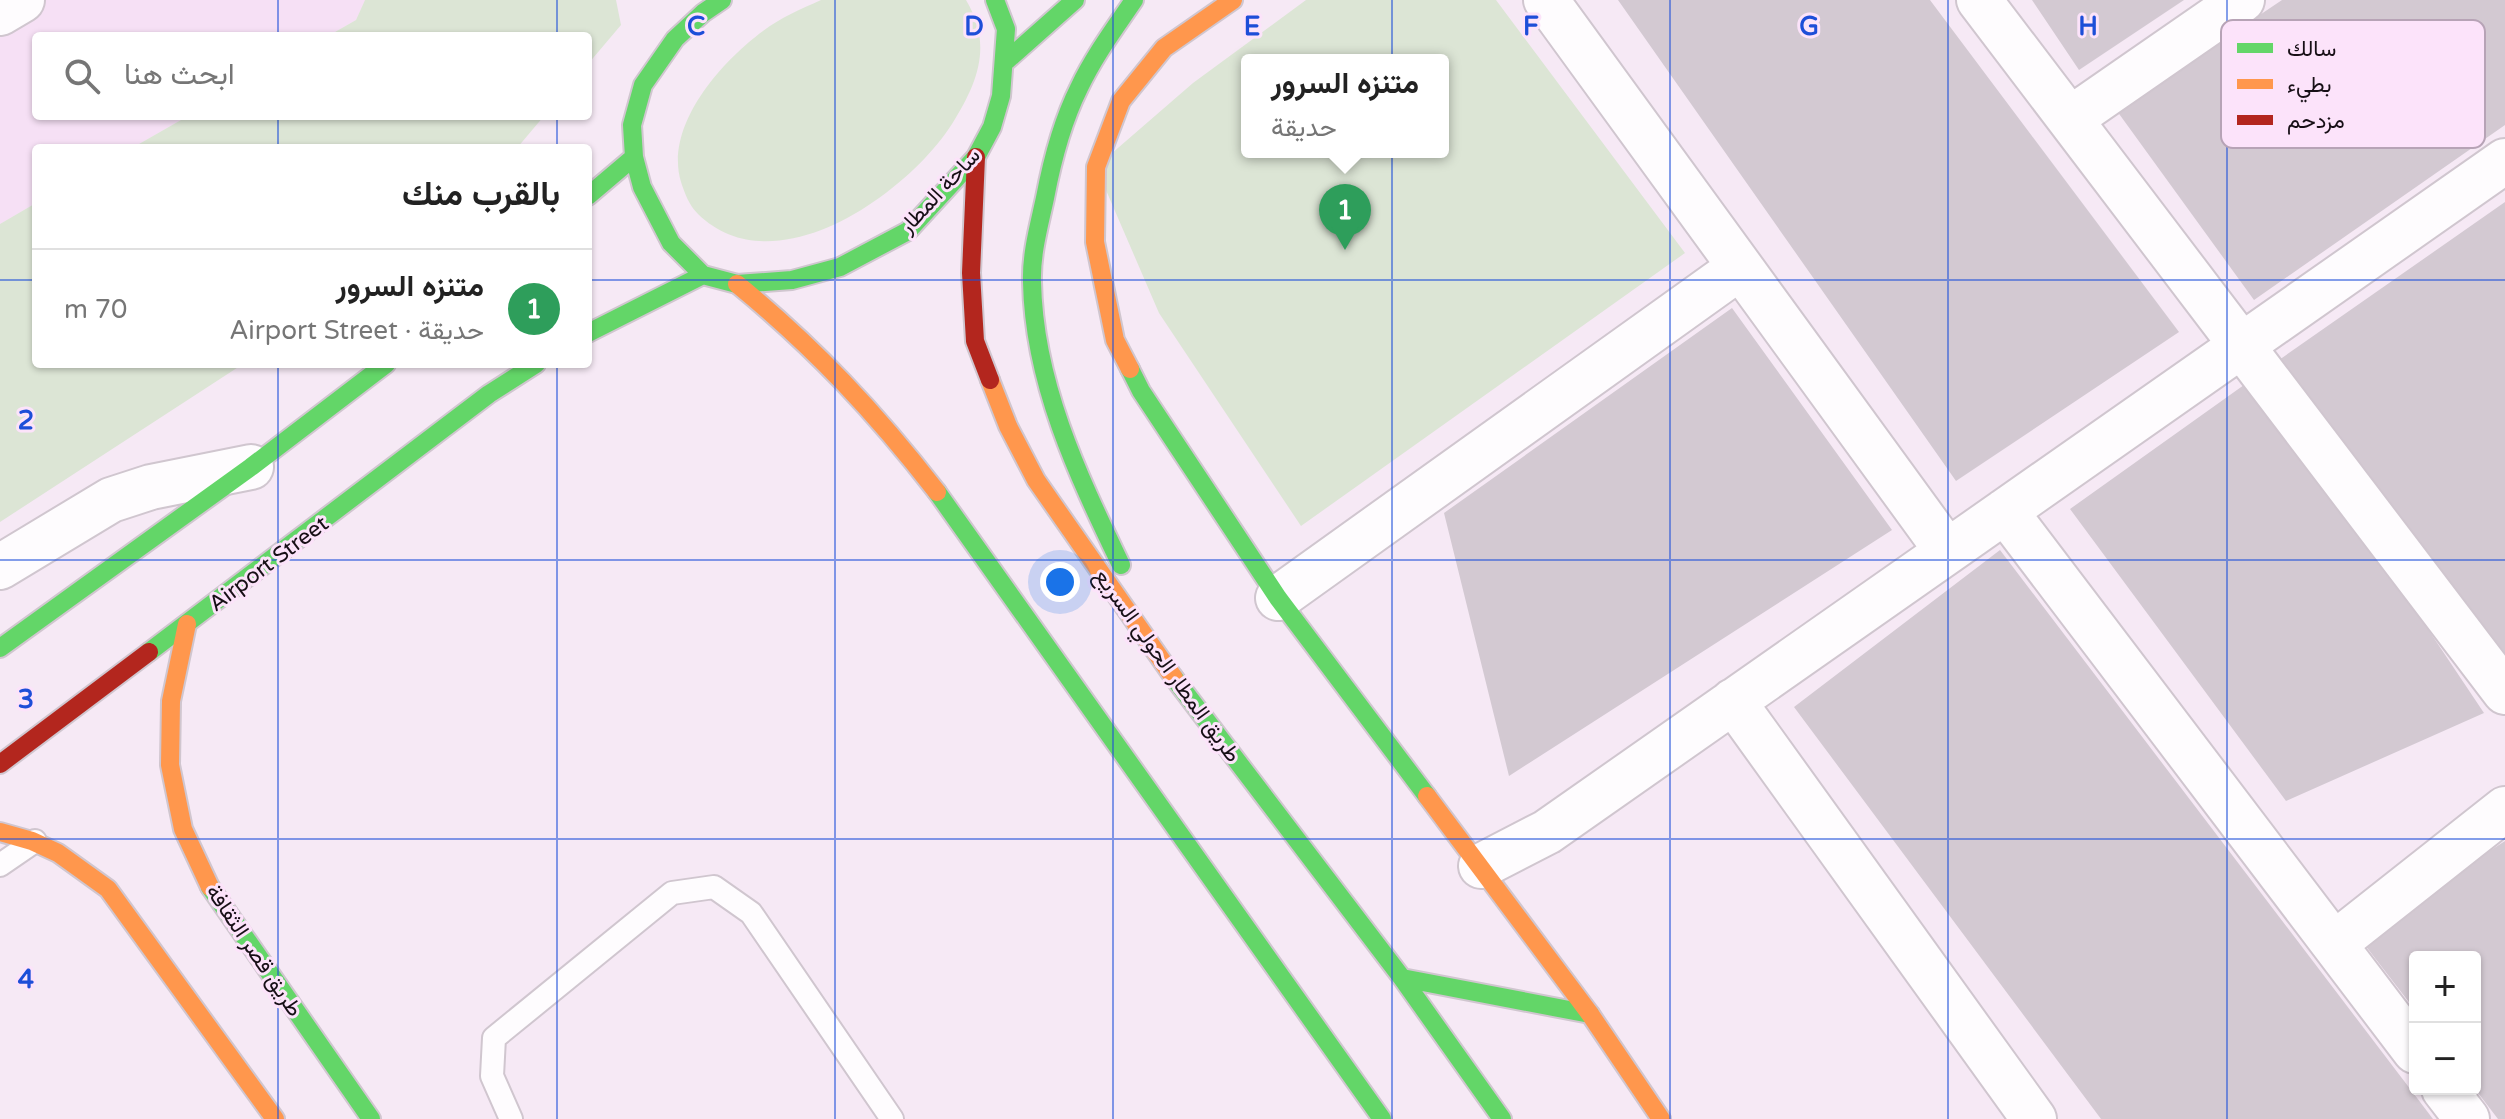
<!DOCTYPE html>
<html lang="ar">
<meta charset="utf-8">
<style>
:root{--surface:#fff;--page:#f2f2f2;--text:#222;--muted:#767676;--line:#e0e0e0;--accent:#ea580c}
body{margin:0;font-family:"Varela Round",Vazirmatn,sans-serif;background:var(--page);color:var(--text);direction:rtl}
.controls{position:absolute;right:24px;bottom:24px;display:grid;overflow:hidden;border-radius:8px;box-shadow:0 2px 6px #0004}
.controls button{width:72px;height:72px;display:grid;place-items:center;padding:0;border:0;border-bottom:2px solid var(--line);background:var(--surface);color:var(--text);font:40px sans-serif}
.you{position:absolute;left:1060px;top:582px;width:28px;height:28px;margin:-20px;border:6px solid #fff;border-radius:50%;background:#1a73e8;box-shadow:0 0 0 12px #1a73e833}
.badge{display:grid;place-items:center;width:52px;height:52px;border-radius:50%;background:var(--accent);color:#fff;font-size:26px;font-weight:700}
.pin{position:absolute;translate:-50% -66px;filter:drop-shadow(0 2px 4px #0008)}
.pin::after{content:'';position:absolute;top:42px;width:28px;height:24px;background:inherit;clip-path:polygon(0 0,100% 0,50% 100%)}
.popup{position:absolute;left:1241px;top:54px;width:208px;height:104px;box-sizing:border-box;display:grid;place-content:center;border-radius:8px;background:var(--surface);filter:drop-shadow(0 2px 6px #0005);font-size:26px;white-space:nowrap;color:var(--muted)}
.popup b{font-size:30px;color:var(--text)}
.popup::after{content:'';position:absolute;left:50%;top:100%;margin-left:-16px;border:16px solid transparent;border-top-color:var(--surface)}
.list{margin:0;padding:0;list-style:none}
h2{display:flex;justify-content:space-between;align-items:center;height:104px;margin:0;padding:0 32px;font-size:34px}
h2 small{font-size:26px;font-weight:400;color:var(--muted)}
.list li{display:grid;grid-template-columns:52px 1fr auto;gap:24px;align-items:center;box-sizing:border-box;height:120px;padding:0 32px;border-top:2px solid var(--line)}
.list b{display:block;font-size:30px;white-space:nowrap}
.list p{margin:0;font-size:26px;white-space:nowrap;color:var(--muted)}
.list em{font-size:26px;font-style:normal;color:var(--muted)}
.icon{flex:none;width:44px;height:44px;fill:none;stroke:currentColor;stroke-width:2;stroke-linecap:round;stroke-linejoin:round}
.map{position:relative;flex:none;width:2505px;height:1119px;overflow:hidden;direction:ltr}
.search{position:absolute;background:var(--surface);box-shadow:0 2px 6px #0004;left:32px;top:32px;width:560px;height:88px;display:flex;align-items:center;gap:20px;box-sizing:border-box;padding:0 28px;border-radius:8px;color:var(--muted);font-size:30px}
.panel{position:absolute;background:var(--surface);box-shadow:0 2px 6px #0004;left:32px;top:144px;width:560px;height:224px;border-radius:8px;direction:rtl}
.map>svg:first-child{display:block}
</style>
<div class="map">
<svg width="2505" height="1119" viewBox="0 0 2505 1119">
<rect width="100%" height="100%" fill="#f6e9f5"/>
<path fill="#f6e0f5" d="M0,0H365L356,20L328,36H36V116H188L132,148H36V203L0,224Z"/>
<path fill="#dce5d5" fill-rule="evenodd" d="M365,0H616L621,25L588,64V36H328L356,20Z
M821,0H966C993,45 978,82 952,124C908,193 775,289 698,214C689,205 685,194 681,182C664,126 721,62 763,31C780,18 801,9 821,0Z
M1306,0H1496L1685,253L1301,526L1159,313L1096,167L1193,83ZM1247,60H1443V152H1247Z
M188,116H544L517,148H132Z
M36,203V364H243L0,522V224Z"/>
<path fill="#d3c9d2" d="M1618,0H1930L2179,332L1956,481Z
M2032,0H2184L2079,70Z
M2282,0H2505V125L2254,300L2117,111Z
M2505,202V653L2279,360Z
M1732,308L1892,530L1509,776L1444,513Z
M2258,375L2484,713L2286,801L2070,509Z
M2000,550L2433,1119H2101L1794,707Z
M2505,841V1119H2498L2475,1089V957H2415V1010L2358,936Z"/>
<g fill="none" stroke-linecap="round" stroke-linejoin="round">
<g stroke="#d0c6cf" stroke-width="26">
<path id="lane" d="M0,865L35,841
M511,1119L492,1076L494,1038L672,893L714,887L751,913L892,1119"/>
</g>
<g stroke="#d0c6cf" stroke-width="48">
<path id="street" d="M1546,0L1947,551
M1979,0L2505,692
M0,13L22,0
M2070,119L2242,0
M2005,511L2415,1051
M0,567L111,500L151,487L251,467
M1278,598L1739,268
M1733,701L2034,1119
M1481,866L1547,832L2505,161
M2334,944L2505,809
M2444,1089L2467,1119"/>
</g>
<g stroke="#d0c6cf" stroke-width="22">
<path id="fast" d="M722,0L703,13L675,39L643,85L632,125L634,157L642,187L671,243L703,275L737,284L792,280L840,267L908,231L976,157L992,127L1001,96L1006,29L995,0
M1004,63L1075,0
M588,196L634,157
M588,333L703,275
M1130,369L1141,391L1278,598L1427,796
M937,492L1382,1119
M1121,565C1078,475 1034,384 1032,282C1031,254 1039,226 1045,198C1052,161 1062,122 1079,88C1094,56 1115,28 1134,0
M0,648L251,467L386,364
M149,652L489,394L536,364
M1174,678L1402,978L1502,1119
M210,887L371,1119
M1402,978L1590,1014"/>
</g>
<g stroke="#d0c6cf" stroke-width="22">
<path id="slow" d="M737,284C815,348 875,412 937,492
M1130,369L1115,340L1095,242L1096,167L1121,101L1164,48L1233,0
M990,380L1008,426L1036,480L1174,678
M187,624L171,701L170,765L183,829L210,887
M1427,796L1590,1014L1661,1119
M0,832L32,841L58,853L108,889L275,1119"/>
</g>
<g stroke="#d0c6cf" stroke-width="22">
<path id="jam" d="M976,157L971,273L975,341L990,380
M0,764L149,652"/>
</g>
<use href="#lane" stroke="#fefcfe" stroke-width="22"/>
<use href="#street" stroke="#fefcfe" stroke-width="44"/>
<use href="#fast" stroke="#63d668" stroke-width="18"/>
<use href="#slow" stroke="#ff974d" stroke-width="18"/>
<use href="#jam" stroke="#b3261e" stroke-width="18"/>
</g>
<path fill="none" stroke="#1d4ed8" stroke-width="2" stroke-opacity="0.55" d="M278,0V36M557,0V36M835,0V1119M1113,0V1119M1392,0V1119M1670,0V1119M1948,0V1119M2227,0V1119M278,116V148M557,116V148M0,280H36M588,280H2505M278,364V1119M557,364V1119M0,560H2505M0,839H2505"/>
<g text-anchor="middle" stroke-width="6" stroke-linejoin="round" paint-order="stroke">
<g font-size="22" fill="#170f16" stroke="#fce3fa">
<text transform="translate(939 190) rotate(-47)" y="8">ساحة المطار</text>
<text transform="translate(268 563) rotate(-37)" y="8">Airport Street</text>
<text transform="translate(1168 665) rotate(54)" y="8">طريق المطار الحولي السريع</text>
<text transform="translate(255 950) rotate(56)" y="8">طريق قصر الثقافة</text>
</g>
</g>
<rect x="2221" y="20" width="264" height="128" rx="12" fill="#fce3fa" stroke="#b7a3b6" stroke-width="2"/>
<rect x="2237" y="43" width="36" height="10" fill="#63d668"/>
<rect x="2237" y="79" width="36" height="10" fill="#ff974d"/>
<rect x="2237" y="115" width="36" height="10" fill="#b3261e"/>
<g font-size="22" fill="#170f16">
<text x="2287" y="56">سالك</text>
<text x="2287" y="92">بطيء</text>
<text x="2287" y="128">مزدحم</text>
</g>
<g font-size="26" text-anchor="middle" font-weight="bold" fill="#1d4ed8" stroke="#fce3fa" stroke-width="6" stroke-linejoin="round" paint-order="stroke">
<text x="696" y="35">C</text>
<text x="974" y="35">D</text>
<text x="1252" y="35">E</text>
<text x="1531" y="35">F</text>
<text x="1809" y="35">G</text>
<text x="2088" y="35">H</text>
<text x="26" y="429">2</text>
<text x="26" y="708">3</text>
<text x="26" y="988">4</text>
</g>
</svg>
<div class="controls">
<button>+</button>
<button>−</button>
</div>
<div class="you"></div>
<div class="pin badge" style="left:1345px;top:250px;background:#2e9e5b">1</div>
<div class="popup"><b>متنزه السرور</b>حديقة</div>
<div class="search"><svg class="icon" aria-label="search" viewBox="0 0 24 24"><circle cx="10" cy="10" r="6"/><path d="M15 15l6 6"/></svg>ابحث هنا</div>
<section class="panel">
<h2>بالقرب منك<small></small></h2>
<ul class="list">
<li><span class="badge" style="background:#2e9e5b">1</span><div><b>متنزه السرور</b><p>حديقة · Airport Street</p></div><em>70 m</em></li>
</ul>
</section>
</div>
